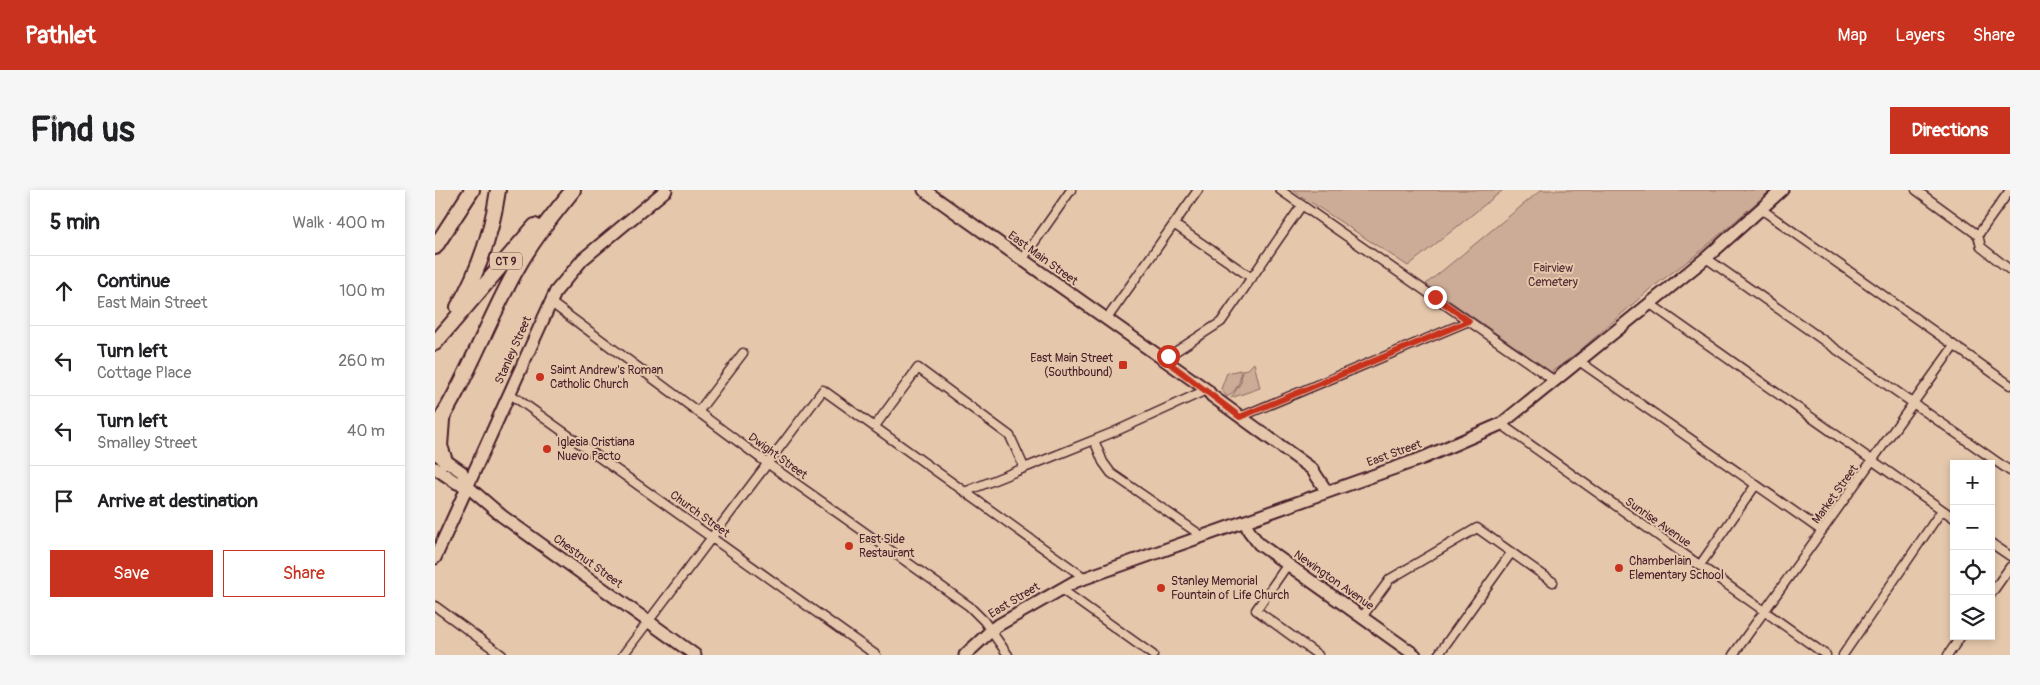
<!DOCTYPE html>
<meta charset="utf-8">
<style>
:root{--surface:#fff;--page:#f6f6f6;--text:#202124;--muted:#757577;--line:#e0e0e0;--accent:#c8321e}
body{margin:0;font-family:Pangolin,sans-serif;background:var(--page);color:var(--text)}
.controls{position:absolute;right:15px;bottom:15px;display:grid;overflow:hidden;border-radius:0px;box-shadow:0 2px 8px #0003}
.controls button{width:45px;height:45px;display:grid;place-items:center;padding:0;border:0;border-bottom:1px solid var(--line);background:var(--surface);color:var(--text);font:25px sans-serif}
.stop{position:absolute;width:15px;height:15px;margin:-11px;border:4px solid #c8321e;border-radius:50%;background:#fff}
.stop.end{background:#c8321e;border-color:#fff;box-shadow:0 1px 5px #0008}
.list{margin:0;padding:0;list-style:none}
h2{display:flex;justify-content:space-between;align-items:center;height:65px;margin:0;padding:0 20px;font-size:21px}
h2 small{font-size:16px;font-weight:400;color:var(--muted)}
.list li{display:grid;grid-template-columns:32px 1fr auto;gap:15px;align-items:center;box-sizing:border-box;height:70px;padding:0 20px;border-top:1px solid var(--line)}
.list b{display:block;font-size:19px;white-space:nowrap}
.list p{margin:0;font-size:16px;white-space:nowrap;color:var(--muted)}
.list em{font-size:16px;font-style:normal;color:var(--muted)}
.actions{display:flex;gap:10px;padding:15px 20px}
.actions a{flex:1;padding:11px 0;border:1px solid var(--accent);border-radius:0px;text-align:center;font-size:18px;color:var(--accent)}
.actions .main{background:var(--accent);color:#fff}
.icon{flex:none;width:28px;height:28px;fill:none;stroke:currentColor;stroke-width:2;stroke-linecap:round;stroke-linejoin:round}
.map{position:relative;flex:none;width:1575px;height:465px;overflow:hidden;border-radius:0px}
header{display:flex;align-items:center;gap:30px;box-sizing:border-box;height:70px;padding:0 25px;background:var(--accent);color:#fff}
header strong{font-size:24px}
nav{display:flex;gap:28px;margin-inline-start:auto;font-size:18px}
.intro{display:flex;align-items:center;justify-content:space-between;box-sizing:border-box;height:120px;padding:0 30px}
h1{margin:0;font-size:35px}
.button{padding:12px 22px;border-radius:0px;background:var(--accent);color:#fff;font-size:18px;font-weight:700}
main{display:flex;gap:30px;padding:0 30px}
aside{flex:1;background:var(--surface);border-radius:0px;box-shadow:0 2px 8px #0003}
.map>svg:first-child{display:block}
</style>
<header>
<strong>Pathlet</strong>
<nav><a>Map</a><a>Layers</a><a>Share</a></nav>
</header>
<div class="intro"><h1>Find us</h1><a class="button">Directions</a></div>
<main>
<aside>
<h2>5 min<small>Walk · 400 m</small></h2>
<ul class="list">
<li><svg class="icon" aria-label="ahead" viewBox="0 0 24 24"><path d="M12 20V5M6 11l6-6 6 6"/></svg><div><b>Continue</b><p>East Main Street</p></div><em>100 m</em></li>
<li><svg class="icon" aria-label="left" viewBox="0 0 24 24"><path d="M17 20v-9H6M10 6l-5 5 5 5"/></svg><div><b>Turn left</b><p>Cottage Place</p></div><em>260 m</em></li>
<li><svg class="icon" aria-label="left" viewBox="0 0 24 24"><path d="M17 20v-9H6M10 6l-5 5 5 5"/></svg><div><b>Turn left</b><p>Smalley Street</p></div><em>40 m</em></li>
<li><svg class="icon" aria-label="arrive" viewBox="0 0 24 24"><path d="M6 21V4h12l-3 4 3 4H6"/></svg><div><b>Arrive at destination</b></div></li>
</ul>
<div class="actions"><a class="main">Save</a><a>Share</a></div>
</aside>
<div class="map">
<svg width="1575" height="465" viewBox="0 0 1575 465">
<rect width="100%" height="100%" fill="#e5c8ac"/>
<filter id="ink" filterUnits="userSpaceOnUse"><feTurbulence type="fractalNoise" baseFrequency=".02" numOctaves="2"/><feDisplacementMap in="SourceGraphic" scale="10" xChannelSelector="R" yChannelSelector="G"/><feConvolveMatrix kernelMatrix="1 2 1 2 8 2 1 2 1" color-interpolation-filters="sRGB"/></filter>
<g filter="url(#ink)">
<path fill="#ccac97" stroke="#8b6661" d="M857,0H1068L973,76Z
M1106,0H1336L1261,65L1215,99L1141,164L1116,182L991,94Z
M819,173L825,198L796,208L806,192L807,180L813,179Z
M805,180C807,192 801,201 792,207L786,199L792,183Z"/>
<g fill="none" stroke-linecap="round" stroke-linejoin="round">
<g stroke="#4a1f2b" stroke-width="11">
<path id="street" d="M845,0L1120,191
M1481,0L1543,45
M1326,19L1575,195
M740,35L817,88
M1543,45L1575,0
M1543,45L1546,57L1575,80
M1271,68L1575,281
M587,70L636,0
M115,112L332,273L534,416L549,431L573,465
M1214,113L1519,328
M671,130L763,0
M729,169L786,132L867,15
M1144,171L1387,341
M74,203L441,465
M263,222L308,163
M805,227L1034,131
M1066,234L1391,465
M440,236L483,178L575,246L589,277
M659,250L668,272L676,283L767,346
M532,301L679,242L767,202
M1556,353L1575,366
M853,374L821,420L883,465
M1265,375L1320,296
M626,399L718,465
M1556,404L1575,377
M0,416L67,465
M927,427L955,389L1042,338L1118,392
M188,465L388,200L650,388
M1003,465L1076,363
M1298,465L1519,156
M1408,465L1507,320
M1513,465L1526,446"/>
</g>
<g stroke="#4a1f2b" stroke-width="15">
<path id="secondary" d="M489,0L772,200L777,206L877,279L892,302
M0,263L27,282L32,296
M0,278L22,293L32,296L67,326L260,465
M810,331L814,341L824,354L980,465
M0,368L121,101L148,69L231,0
M530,465L560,437L639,392L988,268L1066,234L1271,68L1347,0"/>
</g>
<g stroke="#4a1f2b" stroke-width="18">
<path id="highway" d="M0,57L37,0
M23,117C44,81 57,42 63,0
M0,153L100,36
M7,230L5,256L10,271
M0,239C32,189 52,133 80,82C96,52 117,26 138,0"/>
</g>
<use href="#street" stroke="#e5c8ac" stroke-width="8"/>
<use href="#secondary" stroke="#e5c8ac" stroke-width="11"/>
<use href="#highway" stroke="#e5c8ac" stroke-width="14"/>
</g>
</g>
<g fill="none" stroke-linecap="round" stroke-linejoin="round" filter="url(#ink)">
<path stroke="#c8321e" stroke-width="6" d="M733,166L729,169L805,227L1034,131L1000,107"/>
</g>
<g fill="#c8321e" stroke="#e5c8ac" stroke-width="2">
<rect x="683" y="170" width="10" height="10" rx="2.5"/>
<circle cx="105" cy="187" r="5"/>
<circle cx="112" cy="259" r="5"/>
<circle cx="414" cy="356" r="5"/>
<circle cx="1184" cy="378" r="5"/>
<circle cx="726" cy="398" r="5"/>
</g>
<g text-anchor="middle" stroke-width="4" stroke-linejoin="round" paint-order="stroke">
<rect fill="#e5c8ac" stroke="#785252" stroke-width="1" x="55" y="62.5" width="32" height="17" rx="4"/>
<g font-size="11" font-weight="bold" fill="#4a1f2b">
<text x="71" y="75">CT 9</text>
</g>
<g font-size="12" fill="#4a1f2b" stroke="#e5c8ac">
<text transform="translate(608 68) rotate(36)" y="4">East Main Street</text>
<text transform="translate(78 160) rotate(-66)" y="4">Stanley Street</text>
<text transform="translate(959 263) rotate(-20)" y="4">East Street</text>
<text transform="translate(343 266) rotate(36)" y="4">Dwight Street</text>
<text transform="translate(1400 304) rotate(-54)" y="4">Market Street</text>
<text transform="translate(265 324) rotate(36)" y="4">Church Street</text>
<text transform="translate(1223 332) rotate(35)" y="4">Sunrise Avenue</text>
<text transform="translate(153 371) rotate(36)" y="4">Chestnut Street</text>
<text transform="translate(899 390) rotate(35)" y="4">Newington Avenue</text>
<text transform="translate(579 410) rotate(-31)" y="4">East Street</text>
</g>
<g font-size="12" fill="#572d36" stroke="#e5c8ac">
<text x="1118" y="82">Fairview<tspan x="1118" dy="14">Cemetery</tspan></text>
</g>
<g font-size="12" fill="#4a1f2b" stroke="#e5c8ac" text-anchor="start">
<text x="678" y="172" text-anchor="end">East Main Street<tspan x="678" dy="14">(Southbound)</tspan></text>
<text x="115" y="184">Saint Andrew's Roman<tspan x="115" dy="14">Catholic Church</tspan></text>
<text x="122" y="256">Iglesia Cristiana<tspan x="122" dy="14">Nuevo Pacto</tspan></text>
<text x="424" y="353">East Side<tspan x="424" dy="14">Restaurant</tspan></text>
<text x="1194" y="375">Chamberlain<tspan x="1194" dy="14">Elementary School</tspan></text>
<text x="736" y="395">Stanley Memorial<tspan x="736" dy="14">Fountain of Life Church</tspan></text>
</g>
</g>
</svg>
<div class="controls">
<button>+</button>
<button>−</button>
<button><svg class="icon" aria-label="locate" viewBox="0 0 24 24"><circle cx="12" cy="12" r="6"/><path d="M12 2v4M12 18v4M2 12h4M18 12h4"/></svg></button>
<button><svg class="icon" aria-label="layers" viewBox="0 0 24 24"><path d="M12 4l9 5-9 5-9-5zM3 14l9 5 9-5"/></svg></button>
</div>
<div class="stop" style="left:733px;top:166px"></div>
<div class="stop end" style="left:1000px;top:107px"></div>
</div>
</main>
